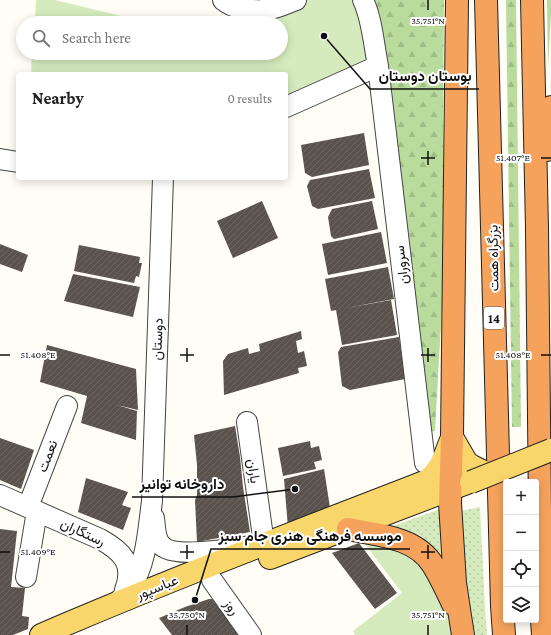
<!DOCTYPE html>
<meta charset="utf-8">
<style>
:root{--surface:#fff;--page:#f6f6f6;--text:#222;--muted:#767676;--line:#e0e0e0}
body{margin:0;font-family:"Crimson Pro",Vazirmatn,serif;background:var(--page);color:var(--text)}
.controls{position:absolute;right:12px;bottom:12px;display:grid;overflow:hidden;border-radius:4px;box-shadow:0 2px 10px #0003}
.controls button{width:36px;height:36px;display:grid;place-items:center;padding:0;border:0;border-bottom:1px solid var(--line);background:var(--surface);color:var(--text);font:20px sans-serif}
.list{margin:0;padding:0;list-style:none}
h2{display:flex;justify-content:space-between;align-items:center;height:52px;margin:0;padding:0 16px;font-size:17px}
h2 small{font-size:13px;font-weight:400;color:var(--muted)}
.icon{flex:none;width:22px;height:22px;fill:none;stroke:currentColor;stroke-width:2;stroke-linecap:round;stroke-linejoin:round}
.map{position:relative;flex:none;width:551px;height:635px;overflow:hidden}
.search{position:absolute;background:var(--surface);box-shadow:0 2px 10px #0003;left:16px;top:16px;width:272px;height:44px;display:flex;align-items:center;gap:10px;box-sizing:border-box;padding:0 14px;border-radius:22px;color:var(--muted);font-size:15px}
.panel{position:absolute;background:var(--surface);box-shadow:0 2px 10px #0003;left:16px;top:72px;width:272px;height:108px;border-radius:4px}
.map>svg:first-child{display:block}
</style>
<div class="map">
<svg width="551" height="635" viewBox="0 0 551 635">
<defs>
<pattern id="forest-firs" width="22" height="20" patternUnits="userSpaceOnUse"><rect width="22" height="20" fill="#b9dc9c"/><path d="M5 1l3.5 6h-7zM16 11l3.5 6h-7z" fill="#9ebc85"/></pattern>
<pattern id="garden-dots" width="8" height="8" patternUnits="userSpaceOnUse"><rect width="8" height="8" fill="#d5ebbd"/><path d="M2 2h.1M6 6h.1" fill="none" stroke="#b6c8a1" stroke-width="1.8" stroke-linecap="round"/></pattern>
<pattern id="building-hatch" width="6" height="6" patternUnits="userSpaceOnUse"><rect width="6" height="6" fill="#5a524d"/><path d="M-1 1l2-2M0 6l6-6M5 7l2-2" fill="none" stroke="#6d6662"/></pattern>
</defs>
<rect width="100%" height="100%" fill="#fffdf5"/>
<path fill="#d5ebbd" d="M36,0H55L129,18L173,23H35Z
M308,0H354L369,49L364,66L286,98V74H31L32,53H281V23H187L192,17H255Z
M383,542L418,555L451,619L453,635H355L353,631L402,593L365,544Z"/>
<path fill="url(#forest-firs)" d="M370,0H444L443,109V288L435,431L421,434L385,180L367,61L377,46Z
M506,0H516L521,427H512Z
M547,0H551V14L548,68Z"/>
<path fill="url(#garden-dots)" d="M480,507L485,608L487,635H472L468,622L461,511Z
M443,508L448,576L390,527Z"/>
<path fill="url(#building-hatch)" d="M364,133L369,165L312,177L305,173L301,145Z
M369,169L375,198L318,209L312,206L307,186L310,180Z
M262,201L278,238L233,258L217,221Z
M372,201L378,229L334,239L331,236L328,217L332,209Z
M381,232L387,263L328,275L322,244Z
M0,244L28,255L22,272L0,264Z
M79,245L140,257L139,263H142L139,277L136,276L134,283L74,271Z
M388,267L394,299L331,311L325,279Z
M73,274L140,287L133,317L64,301Z
M391,300L397,335L342,345L336,310Z
M301,331L302,339L296,341L298,353L304,351L307,366L298,368L299,373L224,395L223,361L228,354L248,348L249,354L260,351L259,344Z
M399,337L405,379L350,390L342,386L338,352L341,347Z
M47,345L136,369L138,410L117,405L137,411L136,440L81,423L87,396L40,382Z
M235,426L240,457L243,487L250,532L197,542L195,500L197,495V465L194,435Z
M0,438L34,450L21,489L0,480Z
M310,441L311,448L319,446L322,460L314,462L316,469L283,476L278,448Z
M324,469L331,514L288,528L284,479Z
M86,478L128,492L122,505L131,508L123,530L78,512Z
M0,529L17,531L11,587L25,588L22,616L29,617L28,629L13,635H0Z
M359,543L397,593L375,609L332,553Z
M209,599H212L229,621H228L238,635H172L159,618L185,607Z"/>
<g fill="none" stroke-linecap="round" stroke-linejoin="round">
<g stroke="#444" stroke-width="22">
<path id="minor" d="M223,0C233,9 255,12 269,9C278,8 287,3 296,0
M363,0C372,18 374,46 378,66L425,463
M286,107L378,66
M0,159L18,162
M0,495L100,539C122,551 135,564 125,590
M28,507L67,406
M154,518C155,526 155,539 161,545C174,560 244,547 264,544L247,422
M26,577L37,511
M212,580L251,635
M117,603C121,598 126,594 130,589C147,563 148,530 152,501L163,178"/>
</g>
<g stroke="#222" stroke-width="24">
<path id="major" d="M452,437L467,463L472,466L490,475
M270,558L467,483
M41,635C169,580 298,531 427,481C442,468 444,457 451,440"/>
</g>
<g stroke="#222" stroke-width="24">
<path id="highway" d="M457,0L452,437L450,503L455,583L460,616L463,635
M486,0L502,606L504,635
M532,0L537,228L541,606L543,635
M547,150L551,107
M348,529C378,535 416,537 433,565C441,578 447,591 453,604"/>
</g>
<use href="#minor" stroke="#fff" stroke-width="20"/>
<use href="#major" stroke="#f9d66b" stroke-width="22"/>
<use href="#highway" stroke="#f5a25d" stroke-width="22"/>
<g stroke="#222" stroke-width="24" stroke-linecap="butt">
<path id="major-bridge" d="M471,482L551,450"/>
</g>
<use href="#major-bridge" stroke="#f9d66b" stroke-width="22"/>
</g>
<path fill="none" stroke="#111" stroke-width="1.5" d="M428,0V10M428,151V165M421,158H435M541,158H551M187,348V362M428,348V362M0,355H10M180,355H194M421,355H435M541,355H551M187,545V559M428,545V559M0,552H10M180,552H194M421,552H435M187,625V635M428,625V635"/>
<g text-anchor="middle" stroke-width="4" stroke-linejoin="round" paint-order="stroke">
<rect fill="#fff" stroke="#585858" stroke-width="1" x="484" y="307" width="20" height="22" rx="3"/>
<g font-size="13" font-weight="bold" fill="#111">
<text x="494" y="323">14</text>
</g>
<g font-size="14" fill="#111" stroke="#fff">
<text transform="translate(493 258) rotate(-91)" y="5">بزرگراه همت</text>
<text transform="translate(401 265) rotate(-97)" y="5">سروران</text>
<text transform="translate(157 339) rotate(-88)" y="5">دوستان</text>
<text transform="translate(47 456) rotate(-69)" y="5">نعمت</text>
<text transform="translate(254 471) rotate(82)" y="5">یاران</text>
<text transform="translate(83 532) rotate(25)" y="5">رستگاران</text>
<text transform="translate(157 587) rotate(-22)" y="5">عباسپور</text>
<text transform="translate(232 607) rotate(54)" y="5">روز</text>
</g>
</g>
<g font-size="10" text-anchor="middle" fill="#111" stroke="#fff" stroke-width="4" stroke-linejoin="round" paint-order="stroke">
<text x="428" y="24">35.751°N</text>
<text x="513" y="161">51.407°E</text>
<text x="513" y="358">51.408°E</text>
<text x="38" y="358">51.408°E</text>
<text x="38" y="555">51.409°E</text>
<text x="187" y="618">35.750°N</text>
<text x="428" y="618">35.751°N</text>
</g>
<path fill="none" stroke="#111" stroke-width="1.5" d="M324 36L370 89H479M295 489L233 497H132M195 600L211 549H410"/>
<g fill="#111" stroke="#fff" stroke-width="1.5">
<circle cx="324" cy="36" r="4"/>
<circle cx="295" cy="489" r="4"/>
<circle cx="195" cy="600" r="4"/>
</g>
<g font-size="15" text-anchor="middle" font-weight="bold" fill="#111" stroke="#fff" stroke-width="4" stroke-linejoin="round" paint-order="stroke">
<text x="425" y="81">بوستان دوستان</text>
<text x="182" y="489">داروخانه توانیر</text>
<text x="310" y="541">موسسه فرهنگی هنری جام سبز</text>
</g>
</svg>
<div class="controls">
<button>+</button>
<button>−</button>
<button><svg class="icon" aria-label="locate" viewBox="0 0 24 24"><circle cx="12" cy="12" r="6"/><path d="M12 2v4M12 18v4M2 12h4M18 12h4"/></svg></button>
<button><svg class="icon" aria-label="layers" viewBox="0 0 24 24"><path d="M12 4l9 5-9 5-9-5zM3 14l9 5 9-5"/></svg></button>
</div>
<div class="search"><svg class="icon" aria-label="search" viewBox="0 0 24 24"><circle cx="10" cy="10" r="6"/><path d="M15 15l6 6"/></svg>Search here</div>
<section class="panel">
<h2>Nearby<small>0 results</small></h2>
<ul class="list">
</ul>
</section>
</div>
